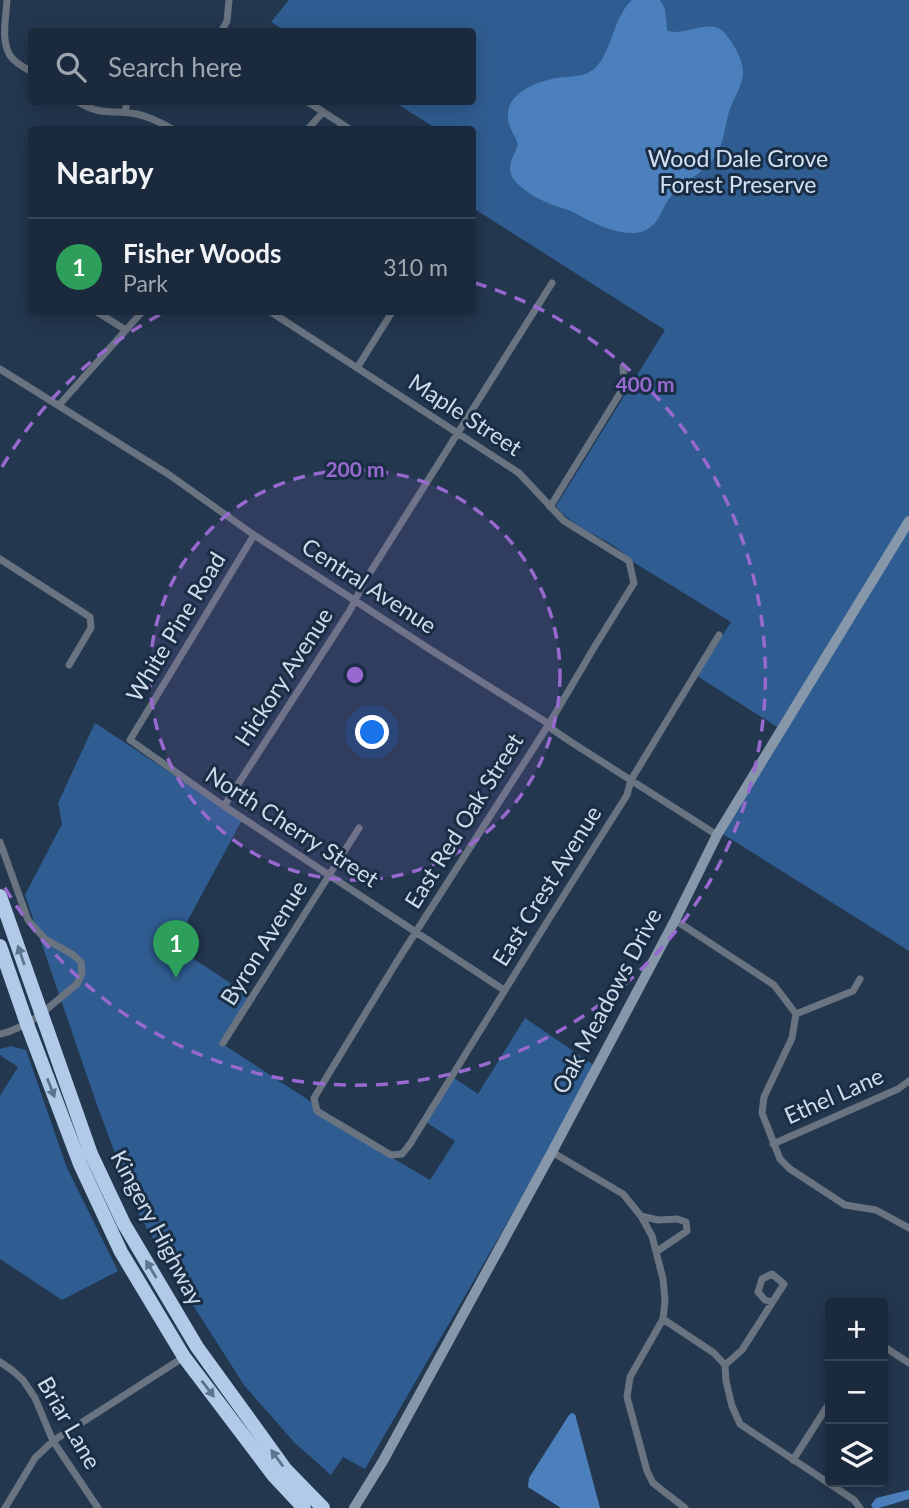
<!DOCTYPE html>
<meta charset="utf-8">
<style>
:root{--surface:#1a293b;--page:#233142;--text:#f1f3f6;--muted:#9fa6af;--line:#384555;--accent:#d93025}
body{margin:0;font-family:Lato,sans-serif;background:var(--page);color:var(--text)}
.controls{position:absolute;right:21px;bottom:21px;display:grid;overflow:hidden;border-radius:7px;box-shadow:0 4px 18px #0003}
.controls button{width:63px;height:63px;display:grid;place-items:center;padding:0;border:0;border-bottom:2px solid var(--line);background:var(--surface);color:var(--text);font:35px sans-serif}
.you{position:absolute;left:373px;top:733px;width:24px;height:24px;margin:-18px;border:5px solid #fff;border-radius:50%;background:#1a73e8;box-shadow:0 0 0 10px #1a73e833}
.badge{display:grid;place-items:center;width:46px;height:46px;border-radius:50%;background:var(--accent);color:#fff;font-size:23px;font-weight:700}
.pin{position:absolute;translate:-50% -58px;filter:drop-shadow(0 2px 4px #0008)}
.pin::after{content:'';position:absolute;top:37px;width:24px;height:21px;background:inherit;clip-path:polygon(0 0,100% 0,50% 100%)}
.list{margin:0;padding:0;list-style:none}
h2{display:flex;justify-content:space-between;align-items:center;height:91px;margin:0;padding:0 28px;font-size:30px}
h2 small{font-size:23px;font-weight:400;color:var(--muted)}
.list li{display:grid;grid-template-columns:46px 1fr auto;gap:21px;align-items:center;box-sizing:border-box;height:98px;padding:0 28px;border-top:2px solid var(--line)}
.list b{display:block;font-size:26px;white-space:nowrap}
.list p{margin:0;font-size:23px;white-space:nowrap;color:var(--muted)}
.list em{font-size:23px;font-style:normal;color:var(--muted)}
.icon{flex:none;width:38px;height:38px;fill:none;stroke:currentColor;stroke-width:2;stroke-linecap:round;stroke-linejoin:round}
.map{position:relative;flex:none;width:909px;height:1508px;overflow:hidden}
.search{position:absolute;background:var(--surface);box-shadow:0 4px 18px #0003;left:28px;top:28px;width:448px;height:77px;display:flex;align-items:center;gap:18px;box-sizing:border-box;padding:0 24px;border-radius:7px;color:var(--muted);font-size:26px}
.panel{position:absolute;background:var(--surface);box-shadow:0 4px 18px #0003;left:28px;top:126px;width:448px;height:189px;border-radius:7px}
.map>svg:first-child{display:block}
</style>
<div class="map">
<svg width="909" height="1508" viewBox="0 0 909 1508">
<rect width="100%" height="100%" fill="#23374f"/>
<path fill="#305d91" d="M289,0H909V951L723,834L785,732L697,676L731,622L633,562C612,538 576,532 556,506L665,330L473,208L472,130L437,129L394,102H472V32L286,31L271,22Z
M95,723L242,820L174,946L250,996L221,1043L313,1103L316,1113L430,1180L455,1141L426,1122L454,1078L478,1094L525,1018L595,1066L518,1204L365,1469L343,1457L331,1475L294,1442L244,1385L168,1266L134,1205L96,1102L25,895L62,824L58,803Z
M11,1046L26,1050L67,1168L118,1271L62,1300L0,1259V1096L18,1067L0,1055V1049Z"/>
<path fill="#4b80bd" d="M632,0H660L665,9L667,30C681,38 709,18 723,31C732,41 744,60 743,74C742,86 734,98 730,109C724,126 725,145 713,159C702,174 685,181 673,194C661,206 661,224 644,231C623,239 591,222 573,212C565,208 556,207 548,203C536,198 516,187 511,174C507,164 516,153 518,144C515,135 509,129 508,119C505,95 532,84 551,79C567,75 584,80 597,66C612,50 614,16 632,0Z
M572,1413L575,1414L600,1508H561L528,1487L529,1478L569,1415Z
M909,1490V1499L879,1508H873L871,1505L876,1498Z"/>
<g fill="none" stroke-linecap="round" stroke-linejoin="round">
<path stroke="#6a7480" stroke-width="7" d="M7,0C6,18 0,44 12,58C17,64 25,68 32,72
M221,32L227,21L229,0
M78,102C103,117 112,109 137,114C150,117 162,123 174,130
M308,102L351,130
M125,112L127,102
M307,130L323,112
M97,312L126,330
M271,312L519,473L564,521L629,561L634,583L595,646L549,724L396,963L314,1098L317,1111L391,1155L402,1154L410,1144L547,922L627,795L631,780L719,635
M357,368L392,312
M0,369L168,474L254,535L434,652L549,724L552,729L571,742L717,835
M59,405L142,312
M550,507L622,390L624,382L623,367
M254,535L130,740L224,806L504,990
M0,559L90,617L91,628L69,665
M224,806L349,612L366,579L552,283
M0,842L28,920L45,939L72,954L81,962L82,973L77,984L41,1014L27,1024L8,1032L0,1034
M675,920L774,985L796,1014L792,1038L764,1097L762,1113L780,1159L790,1169L845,1205L876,1210L909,1228
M796,1014L853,991L860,979
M223,1043L359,828
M773,1144L898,1089L909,1081
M552,1152L623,1194L641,1216L652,1236L663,1279L665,1301L663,1319L630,1377L627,1397L647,1471L653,1483L685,1508
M641,1216L658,1220L677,1219L686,1222L687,1231L656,1252
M663,1319L714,1353L725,1365L726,1381L732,1406L740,1424L854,1500L860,1508
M883,1346L909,1363
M0,1362L13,1371L23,1380L35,1398L53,1441L98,1508
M725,1365L742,1350L784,1284L772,1274L762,1279L758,1292L765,1300L772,1302
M793,1460L830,1402
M5,1508L35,1458L53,1441L184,1357"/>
<path stroke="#8797aa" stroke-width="10" d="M354,1508L383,1461L552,1152L675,920L717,835L909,521"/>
<path stroke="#b1cae8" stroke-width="14" d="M0,896L91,1154L124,1224L197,1347L286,1470L323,1508
M0,946L27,1024L80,1164L121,1252L184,1357L274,1476L304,1508"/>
</g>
<defs><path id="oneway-solid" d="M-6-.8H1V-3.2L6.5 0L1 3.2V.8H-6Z" transform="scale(1.75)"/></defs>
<g fill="#5d748e">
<use href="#oneway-solid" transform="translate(21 955) rotate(-109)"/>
<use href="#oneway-solid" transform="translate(51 1088) rotate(69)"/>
<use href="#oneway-solid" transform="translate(151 1269) rotate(-121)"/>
<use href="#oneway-solid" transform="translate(208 1389) rotate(53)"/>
<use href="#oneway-solid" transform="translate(277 1458) rotate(-126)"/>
</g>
<circle cx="355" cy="675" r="205" fill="#9869ce" fill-opacity=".12"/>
<g fill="none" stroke="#9869ce" stroke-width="3.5" stroke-dasharray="12 9">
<circle cx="355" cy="675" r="205"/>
<path d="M2 467A410 410 0 0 1 163 313M475 283A410 410 0 1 1 2 883"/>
</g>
<g text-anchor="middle" stroke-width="6" stroke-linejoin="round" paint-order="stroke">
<g font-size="23" fill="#d2e0f1" stroke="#192d44">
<text x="738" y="167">Wood Dale Grove<tspan x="738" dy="26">Forest Preserve</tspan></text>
</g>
<g font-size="23" fill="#cedbea" stroke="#192d44">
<text transform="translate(465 415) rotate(33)" y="8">Maple Street</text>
<text transform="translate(369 586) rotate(33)" y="8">Central Avenue</text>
<text transform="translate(176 627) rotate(-59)" y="8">White Pine Road</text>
<text transform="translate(284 677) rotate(-57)" y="8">Hickory Avenue</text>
<text transform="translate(464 821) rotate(-58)" y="8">East Red Oak Street</text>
<text transform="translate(292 827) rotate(33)" y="8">North Cherry Street</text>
<text transform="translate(547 886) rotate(-58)" y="8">East Crest Avenue</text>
<text transform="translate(264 943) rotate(-58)" y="8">Byron Avenue</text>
<text transform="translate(607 1001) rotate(-62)" y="8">Oak Meadows Drive</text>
<text transform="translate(834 1096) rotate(-24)" y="8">Ethel Lane</text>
<text transform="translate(157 1228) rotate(62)" y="8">Kingery Highway</text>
<text transform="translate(69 1423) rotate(60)" y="8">Briar Lane</text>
</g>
</g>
<circle cx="355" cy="675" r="10" fill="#9869ce" stroke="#192d44" stroke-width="3.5"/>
<g font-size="21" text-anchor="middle" font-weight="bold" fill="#9869ce" stroke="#192d44" stroke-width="6" stroke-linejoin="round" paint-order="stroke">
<text x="645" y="392">400 m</text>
<text x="355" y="477">200 m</text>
</g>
</svg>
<div class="controls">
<button>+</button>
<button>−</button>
<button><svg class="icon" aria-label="layers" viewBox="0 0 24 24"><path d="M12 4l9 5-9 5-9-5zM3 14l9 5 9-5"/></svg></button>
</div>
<div class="you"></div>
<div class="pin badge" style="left:176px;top:978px;background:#2e9e5b">1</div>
<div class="search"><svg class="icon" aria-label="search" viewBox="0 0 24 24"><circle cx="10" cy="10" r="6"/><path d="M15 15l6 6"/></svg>Search here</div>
<section class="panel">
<h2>Nearby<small></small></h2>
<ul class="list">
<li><span class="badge" style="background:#2e9e5b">1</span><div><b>Fisher Woods</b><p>Park</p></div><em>310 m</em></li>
</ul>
</section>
</div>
